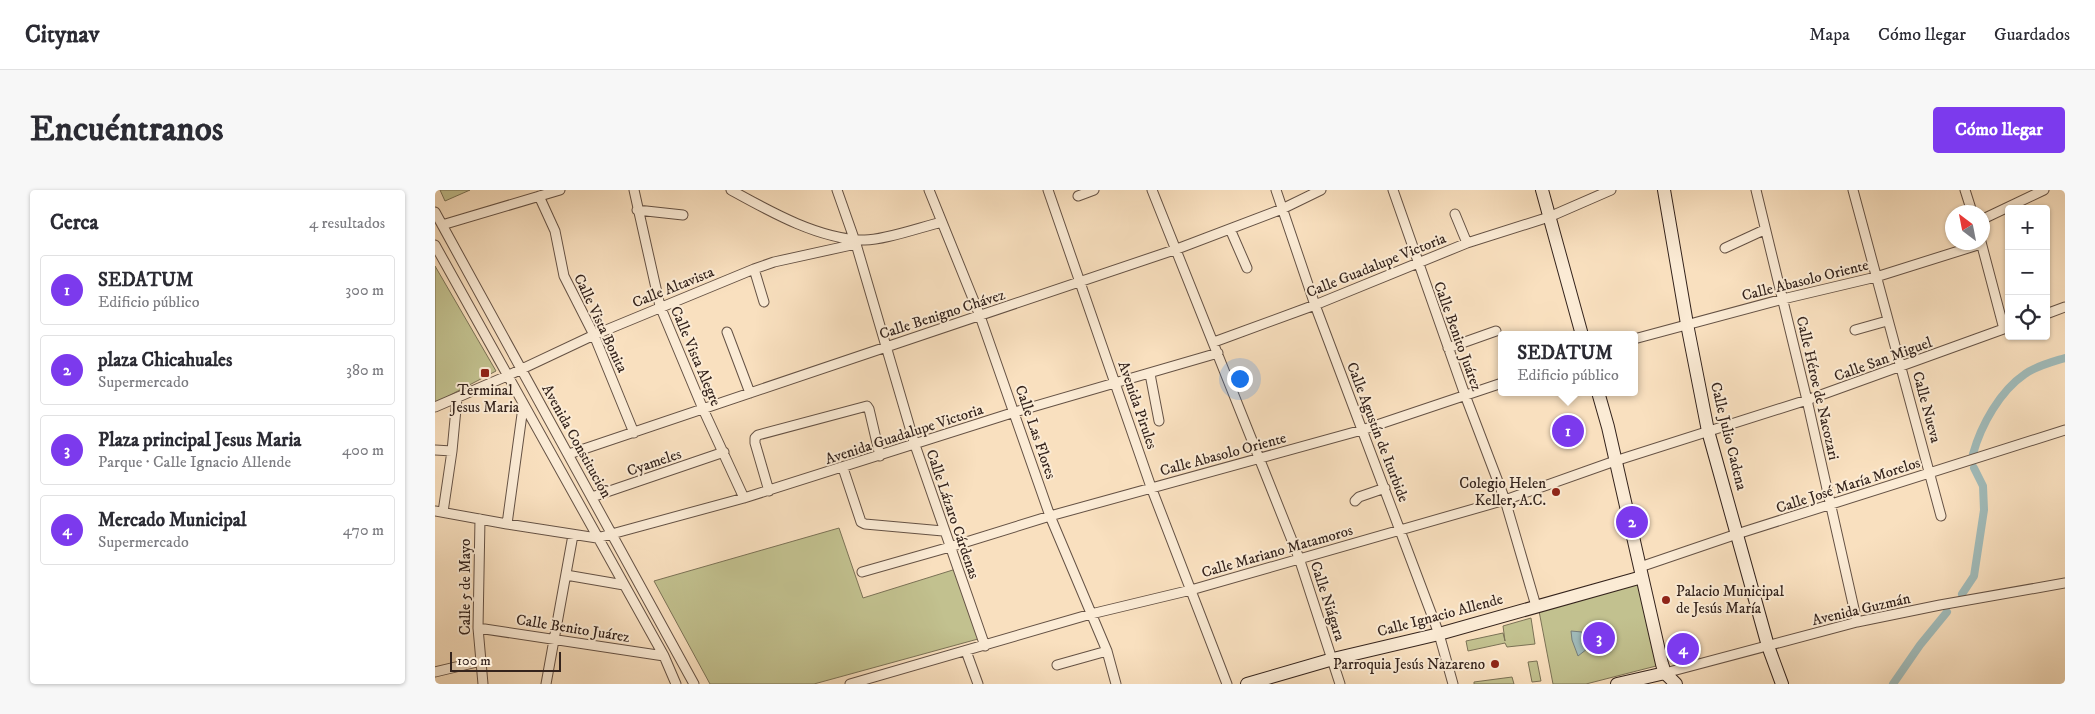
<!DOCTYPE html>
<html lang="es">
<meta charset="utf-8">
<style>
:root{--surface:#fff;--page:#f7f7f7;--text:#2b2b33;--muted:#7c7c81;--line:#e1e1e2;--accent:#7c3aed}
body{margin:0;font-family:"IM FELL DW Pica",serif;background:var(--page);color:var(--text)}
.controls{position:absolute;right:15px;top:15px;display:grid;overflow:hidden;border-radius:5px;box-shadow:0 1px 4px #0004}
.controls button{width:45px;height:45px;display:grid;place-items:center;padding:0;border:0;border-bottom:1px solid var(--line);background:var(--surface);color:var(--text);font:25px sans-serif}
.compass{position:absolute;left:1510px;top:15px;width:45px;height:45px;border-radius:50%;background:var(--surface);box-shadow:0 1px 4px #0004;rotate:328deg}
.scale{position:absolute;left:15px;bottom:12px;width:111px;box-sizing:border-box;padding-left:5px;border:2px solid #34231c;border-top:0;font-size:14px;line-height:18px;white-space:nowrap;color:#34231c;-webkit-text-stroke:4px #fbebd5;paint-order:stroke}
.you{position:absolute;left:804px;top:188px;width:18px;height:18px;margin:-12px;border:4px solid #fff;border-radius:50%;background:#1a73e8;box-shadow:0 0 0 8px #1a73e833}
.badge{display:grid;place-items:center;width:32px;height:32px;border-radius:50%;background:var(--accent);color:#fff;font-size:16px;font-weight:700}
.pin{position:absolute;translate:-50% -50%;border:2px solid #fff;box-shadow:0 1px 5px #0006}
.popup{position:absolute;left:1063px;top:141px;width:140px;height:65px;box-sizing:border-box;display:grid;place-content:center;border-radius:5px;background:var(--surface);filter:drop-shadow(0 1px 4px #0005);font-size:16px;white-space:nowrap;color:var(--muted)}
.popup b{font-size:19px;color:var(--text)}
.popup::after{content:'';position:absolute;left:50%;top:100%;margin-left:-10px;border:10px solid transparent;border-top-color:var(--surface)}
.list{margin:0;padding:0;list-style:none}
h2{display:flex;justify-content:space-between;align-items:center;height:65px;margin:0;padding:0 20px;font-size:21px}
h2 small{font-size:16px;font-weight:400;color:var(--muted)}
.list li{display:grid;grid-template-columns:32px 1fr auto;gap:15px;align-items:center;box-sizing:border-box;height:70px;margin:0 10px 10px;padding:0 10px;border:1px solid var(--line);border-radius:5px}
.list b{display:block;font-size:19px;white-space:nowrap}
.list p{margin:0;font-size:16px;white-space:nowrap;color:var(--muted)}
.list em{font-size:16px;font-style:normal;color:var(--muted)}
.icon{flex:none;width:28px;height:28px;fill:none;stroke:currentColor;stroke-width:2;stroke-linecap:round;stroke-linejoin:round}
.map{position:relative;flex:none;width:1630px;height:494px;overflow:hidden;border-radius:5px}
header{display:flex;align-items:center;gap:30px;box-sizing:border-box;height:70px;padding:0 25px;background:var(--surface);border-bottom:1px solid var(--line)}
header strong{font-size:24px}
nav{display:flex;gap:28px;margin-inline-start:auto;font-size:18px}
.intro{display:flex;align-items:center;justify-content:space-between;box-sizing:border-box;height:120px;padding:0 30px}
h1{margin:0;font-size:35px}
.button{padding:12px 22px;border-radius:5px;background:var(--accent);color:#fff;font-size:18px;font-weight:700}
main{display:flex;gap:30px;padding:0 30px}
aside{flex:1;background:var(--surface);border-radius:5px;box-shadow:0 1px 4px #0004}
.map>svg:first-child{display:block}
</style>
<header>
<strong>Citynav</strong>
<nav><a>Mapa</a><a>Cómo llegar</a><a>Guardados</a></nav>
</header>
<div class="intro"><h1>Encuéntranos</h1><a class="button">Cómo llegar</a></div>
<main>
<aside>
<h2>Cerca<small>4 resultados</small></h2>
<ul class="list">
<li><span class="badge">1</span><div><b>SEDATUM</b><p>Edificio público</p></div><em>300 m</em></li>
<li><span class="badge">2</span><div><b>plaza Chicahuales</b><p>Supermercado</p></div><em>380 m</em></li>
<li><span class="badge">3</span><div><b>Plaza principal Jesus Maria</b><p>Parque · Calle Ignacio Allende</p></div><em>400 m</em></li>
<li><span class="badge">4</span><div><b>Mercado Municipal</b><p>Supermercado</p></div><em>470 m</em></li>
</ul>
</aside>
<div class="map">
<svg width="1630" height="494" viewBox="0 0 1630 494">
<rect width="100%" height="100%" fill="#f9e0bf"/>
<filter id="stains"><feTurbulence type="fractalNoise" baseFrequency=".004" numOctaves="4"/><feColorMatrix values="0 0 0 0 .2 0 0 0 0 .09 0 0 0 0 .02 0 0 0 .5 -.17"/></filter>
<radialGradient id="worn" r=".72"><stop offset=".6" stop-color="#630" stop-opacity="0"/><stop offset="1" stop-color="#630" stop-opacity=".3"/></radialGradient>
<path fill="#c2c18f" stroke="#7b7256" d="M5,0H35L10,11Z
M0,76L61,181L0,213Z
M404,338L428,408L521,379L543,449L379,494H275L219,391Z
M1206,391L1225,475L1151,494H1118L1104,421Z
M1096,428L1100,454L1072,457L1070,453L1033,461L1031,451L1068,443L1070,451L1068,436Z
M1102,471L1106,491L1097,492L1093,472Z
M1077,487L1079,494H1039V492Z"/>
<path fill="#a0bbba" stroke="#757e7b" d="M1136,441L1147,442L1148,453L1152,459L1143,466L1137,450Z"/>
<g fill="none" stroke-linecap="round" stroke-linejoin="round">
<path stroke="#a0bbba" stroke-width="8" d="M1538,264C1546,235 1565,201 1590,184C1601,176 1617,172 1630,168
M1527,404L1539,386L1549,320L1548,296L1539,278
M1458,494L1485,455L1512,422"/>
<g stroke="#655245" stroke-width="11">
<path id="street" d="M199,0L225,116L268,219L309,308
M296,0C334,21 383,49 428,50C447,51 486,37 507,32
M402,0L421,54L480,255L550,456
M494,0L545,126L615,326L672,461L681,494
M613,0L716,297L792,494
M717,0L864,368L905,494
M841,0L880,115L1004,444L1018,494
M958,0L1030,205L1070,310L1101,416
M1321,0L1372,210L1422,432
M1418,0L1506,326
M1530,0L1537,22
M104,6L120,41L129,86L159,145L199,243
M643,6L659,0
M202,20L248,25
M0,22L259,494
M1020,24L1032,53
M1548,29L1609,0
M7,35L125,0
M795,39L812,78
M1546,52L1569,139
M0,55L229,466L241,494
M1290,58L1329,40
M319,79L329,112
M1611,124L1630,117
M1420,140L1452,131
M292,142L315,203
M1199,149L1348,109L1441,87L1546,54
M779,152L880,115L1032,53L1114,27L1176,0
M1013,158L1061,141
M715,184L724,231
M0,217L72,186L159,145L319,79L339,72L421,54
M0,260L17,261
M134,264L742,59L847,19L886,0
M408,278L426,332L430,334L508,341
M334,301L320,253V248L323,245L432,216L434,219L445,266
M157,307L289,262
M920,311L924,307L950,298
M0,321L72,334L162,348L309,308L580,222L783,163
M8,322L17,261L22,208
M45,329L43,438L48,494
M72,334L88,217
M1205,377L1302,344L1630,240
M427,382L515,357L615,326L927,240L1067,193
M131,385L189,395
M43,438L229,466
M531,461L543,494
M622,475L672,461
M0,482L46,471
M1231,486L1230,483L1422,432L1505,415L1630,393
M111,494L138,345
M415,494L656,424L756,400L1070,310L1180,271L1372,210L1574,137"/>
</g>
<g stroke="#34231c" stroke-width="14">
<path id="secondary" d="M1107,0L1147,145
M1229,0L1252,134L1273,241L1333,456L1347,494
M1163,202L1173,237L1227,474L1230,483L1241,494
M812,494L898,469L1004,444L1207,387
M1182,494L1230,483"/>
</g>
<use href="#street" stroke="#fbebd5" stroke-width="9"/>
<use href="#secondary" stroke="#fbebd5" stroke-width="12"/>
</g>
<g fill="#8f2418" stroke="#fbebd5" stroke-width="2">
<rect x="45" y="178" width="10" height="10" rx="2.5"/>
<circle cx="1121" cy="302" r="5"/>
<circle cx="1231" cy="410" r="5"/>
<circle cx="1060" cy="474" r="5"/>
</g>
<g text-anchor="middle" stroke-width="4" stroke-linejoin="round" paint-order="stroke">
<g font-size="15" fill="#34231c" stroke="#fbebd5">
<text transform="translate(941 75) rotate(-22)" y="5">Calle Guadalupe Victoria</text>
<text transform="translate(1370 90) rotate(-14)" y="5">Calle Abasolo Oriente</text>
<text transform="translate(238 97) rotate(-22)" y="5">Calle Altavista</text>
<text transform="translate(507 124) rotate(-18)" y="5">Calle Benigno Chávez</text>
<text transform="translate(166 133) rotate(65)" y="5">Calle Vista Bonita</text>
<text transform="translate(1023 146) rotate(70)" y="5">Calle Benito Juárez</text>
<text transform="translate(261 166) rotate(67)" y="5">Calle Vista Alegre</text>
<text transform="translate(1448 169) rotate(-20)" y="5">Calle San Miguel</text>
<text transform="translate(1383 198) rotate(77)" y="5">Calle Héroe de Nacozari</text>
<text transform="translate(703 215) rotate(71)" y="5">Avenida Pirules</text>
<text transform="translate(1492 217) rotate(75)" y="5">Calle Nueva</text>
<text transform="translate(601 242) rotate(71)" y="5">Calle Las Flores</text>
<text transform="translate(943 242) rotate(69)" y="5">Calle Agustín de Iturbide</text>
<text transform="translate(469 244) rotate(-18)" y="5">Avenida Guadalupe Victoria</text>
<text transform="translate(1294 246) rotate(76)" y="5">Calle Julio Cadena</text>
<text transform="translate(142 251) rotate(61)" y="5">Avenida Constitución</text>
<text transform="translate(788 264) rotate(-15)" y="5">Calle Abasolo Oriente</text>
<text transform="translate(219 272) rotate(-19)" y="5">Cyameles</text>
<text transform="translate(1413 295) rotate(-18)" y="5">Calle José María Morelos</text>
<text transform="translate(518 324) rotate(71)" y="5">Calle Lázaro Cárdenas</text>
<text transform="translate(842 361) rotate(-16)" y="5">Calle Mariano Matamoros</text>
<text transform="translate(30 397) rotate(-90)" y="5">Calle 5 de Mayo</text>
<text transform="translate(893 411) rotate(72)" y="5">Calle Niágara</text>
<text transform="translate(1426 419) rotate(-13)" y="5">Avenida Guzmán</text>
<text transform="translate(1005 425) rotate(-15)" y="5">Calle Ignacio Allende</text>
<text transform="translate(138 438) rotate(9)" y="5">Calle Benito Juárez</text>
</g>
<g font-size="15" fill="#34231c" stroke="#fbebd5" text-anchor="end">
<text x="50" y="205" text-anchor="middle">Terminal<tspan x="50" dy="17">Jesus Maria</tspan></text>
<text x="1111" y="298">Colegio Helen<tspan x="1111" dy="17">Keller, A.C.</tspan></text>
<text x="1241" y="406" text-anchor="start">Palacio Municipal<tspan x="1241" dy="17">de Jesús María</tspan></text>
<text x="1050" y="479">Parroquia Jesús Nazareno</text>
</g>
</g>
<rect width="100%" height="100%" filter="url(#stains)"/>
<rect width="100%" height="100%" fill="url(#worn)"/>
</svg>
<div class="controls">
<button>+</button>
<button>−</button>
<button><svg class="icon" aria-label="locate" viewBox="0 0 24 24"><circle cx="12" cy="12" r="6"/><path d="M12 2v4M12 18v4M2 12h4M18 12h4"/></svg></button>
</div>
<svg class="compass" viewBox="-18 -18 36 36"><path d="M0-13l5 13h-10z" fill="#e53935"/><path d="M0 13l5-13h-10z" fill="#7c7c81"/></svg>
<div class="scale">100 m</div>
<div class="you"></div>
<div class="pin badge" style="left:1133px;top:241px">1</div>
<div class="popup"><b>SEDATUM</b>Edificio público</div>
<div class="pin badge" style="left:1197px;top:332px">2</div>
<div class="pin badge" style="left:1164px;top:448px">3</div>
<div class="pin badge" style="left:1248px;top:459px">4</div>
</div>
</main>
